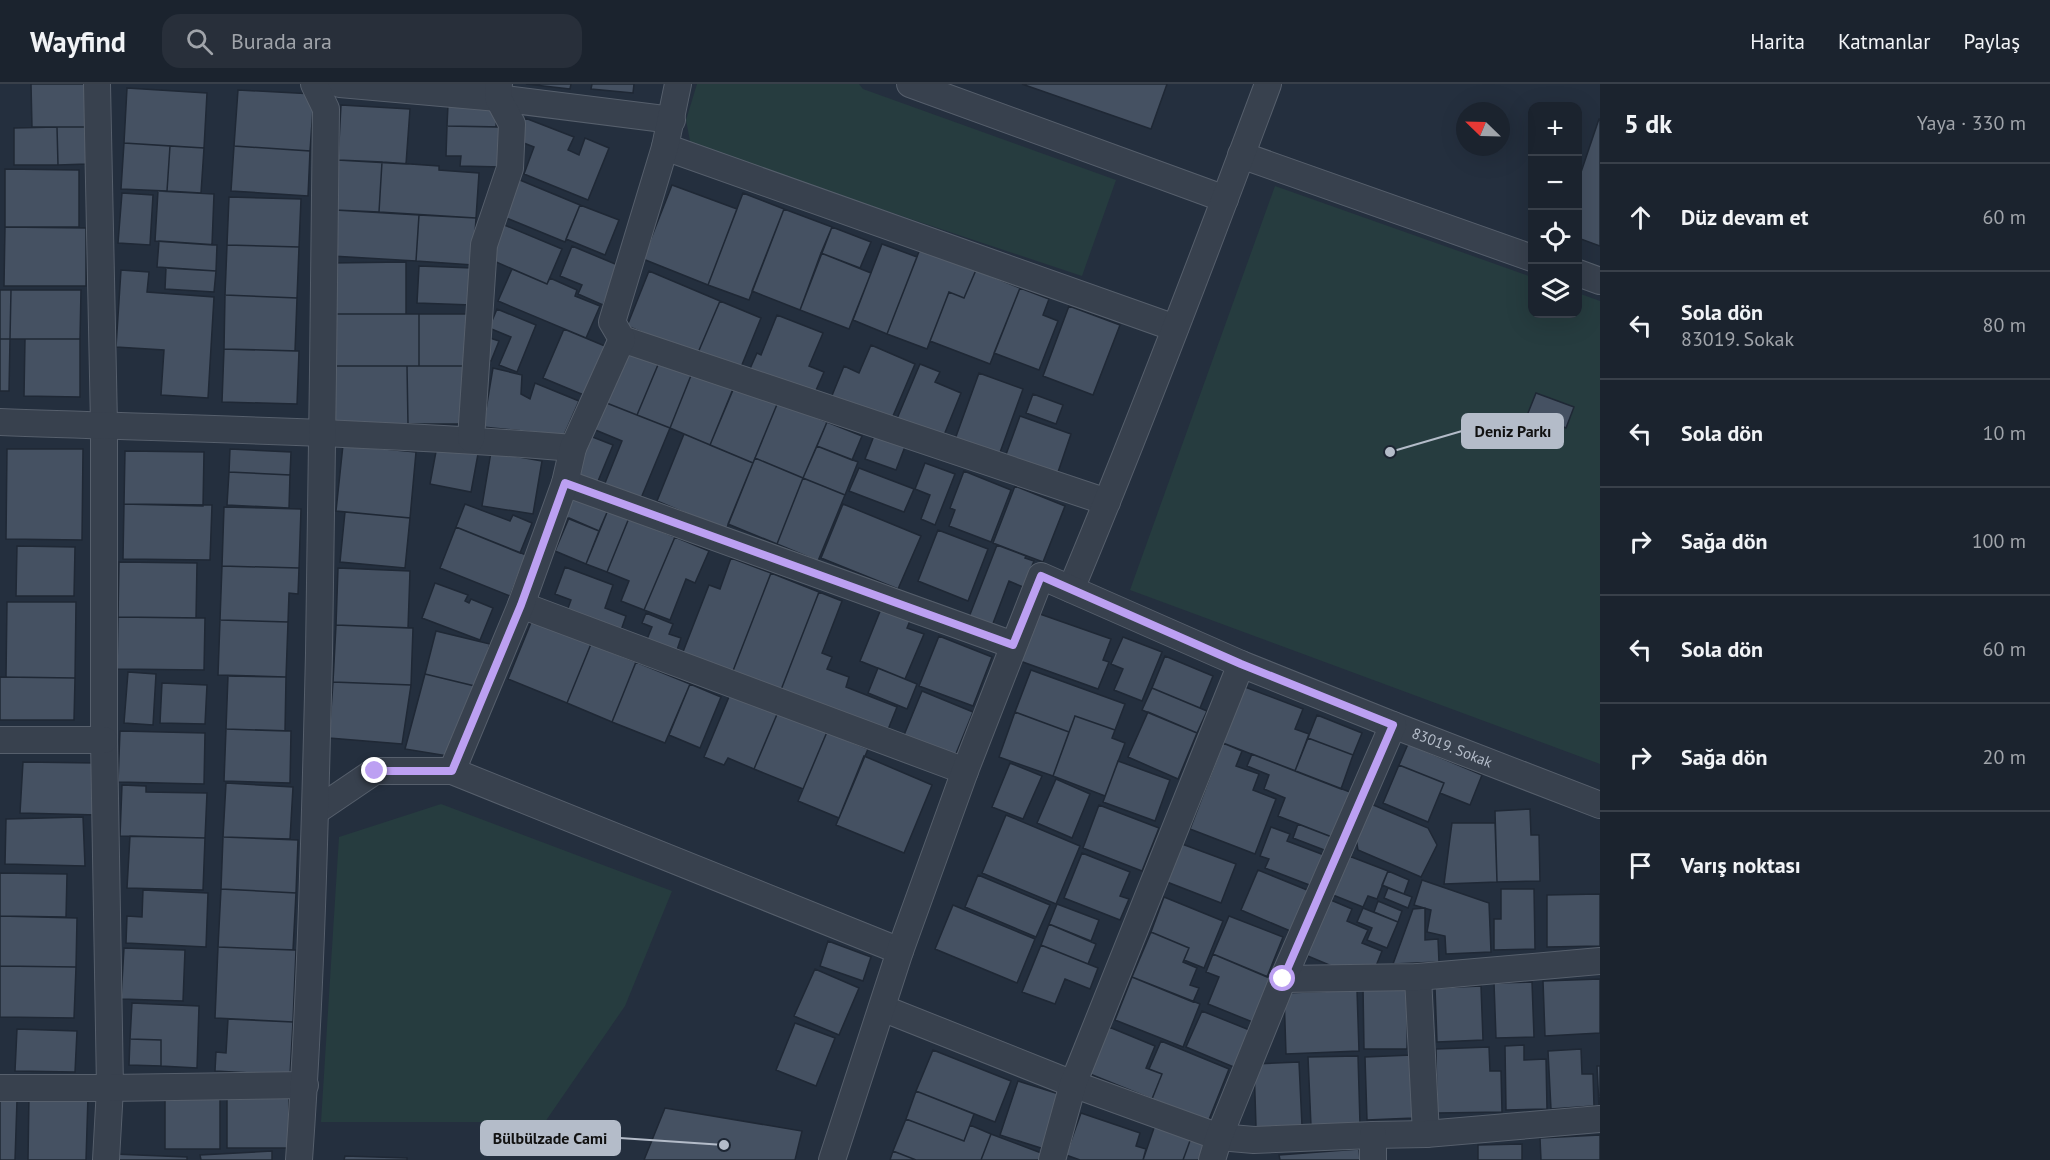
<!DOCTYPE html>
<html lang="tr">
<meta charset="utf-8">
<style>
:root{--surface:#1b232e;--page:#282f3a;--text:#f1f3f6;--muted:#a0a4aa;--line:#39404a}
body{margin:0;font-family:"PT Sans",sans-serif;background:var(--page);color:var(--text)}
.controls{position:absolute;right:18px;top:18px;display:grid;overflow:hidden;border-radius:12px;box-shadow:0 6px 24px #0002}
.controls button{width:54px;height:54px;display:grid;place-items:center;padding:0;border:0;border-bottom:2px solid var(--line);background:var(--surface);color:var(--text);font:30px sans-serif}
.compass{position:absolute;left:1456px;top:18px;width:54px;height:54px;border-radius:50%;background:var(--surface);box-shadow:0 6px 24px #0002;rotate:293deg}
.stop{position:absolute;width:18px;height:18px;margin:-14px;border:4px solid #bca0f2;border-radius:50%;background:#fff}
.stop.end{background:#bca0f2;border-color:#fff;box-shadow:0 2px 6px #0008}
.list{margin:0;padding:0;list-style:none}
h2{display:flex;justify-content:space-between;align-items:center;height:78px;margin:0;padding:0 24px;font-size:26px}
h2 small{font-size:20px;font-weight:400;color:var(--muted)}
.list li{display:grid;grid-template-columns:39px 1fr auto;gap:18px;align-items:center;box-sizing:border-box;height:108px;padding:0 24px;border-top:2px solid var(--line)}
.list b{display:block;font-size:22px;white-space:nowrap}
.list p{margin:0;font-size:20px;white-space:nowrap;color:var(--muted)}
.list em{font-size:20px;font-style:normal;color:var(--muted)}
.icon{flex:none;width:33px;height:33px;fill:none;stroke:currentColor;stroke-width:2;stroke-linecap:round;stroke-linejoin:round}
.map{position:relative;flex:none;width:1600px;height:1076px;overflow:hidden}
header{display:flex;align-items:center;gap:36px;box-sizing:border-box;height:84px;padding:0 30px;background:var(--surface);border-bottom:2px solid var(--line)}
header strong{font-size:28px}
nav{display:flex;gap:33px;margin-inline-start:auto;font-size:21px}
.search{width:420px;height:54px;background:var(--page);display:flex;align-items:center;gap:15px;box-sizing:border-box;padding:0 21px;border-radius:18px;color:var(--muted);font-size:22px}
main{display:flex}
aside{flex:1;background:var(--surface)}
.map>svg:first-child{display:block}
</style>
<header>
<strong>Wayfind</strong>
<div class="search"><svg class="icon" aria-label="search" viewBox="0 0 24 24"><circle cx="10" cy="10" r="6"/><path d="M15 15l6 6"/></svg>Burada ara</div>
<nav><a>Harita</a><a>Katmanlar</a><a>Paylaş</a></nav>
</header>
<main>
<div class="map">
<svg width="1600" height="1076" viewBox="0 0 1600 1076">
<rect width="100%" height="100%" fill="#242f3e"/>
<path fill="#263c3f" d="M697,0H859L863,5L1116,96L1082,192L691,62L686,36Z
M1275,102L1532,193V230H1578V209L1600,217V680L1130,506Z
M441,720L672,807L625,922L545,1038H321L339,753Z"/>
<path fill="#455162" stroke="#1f2835" stroke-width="1.5" d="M31,0H85L86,43H32Z
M526,0H571L570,5Z
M592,0H634L633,9L591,5Z
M1022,0H1167L1151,45Z
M127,4L207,9L204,64L124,59Z
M238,6L314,10L310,67L234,62Z
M341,21L410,25L406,80L338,76Z
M448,21L497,22L496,43L447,42Z
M525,34L574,53L568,66L579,71L585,54L609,64L588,116L524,90L534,63L516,56Z
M1599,35H1600V162L1578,154V97Z
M447,42L503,43L502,83L460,82L461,72H446Z
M57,43H86L87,80L58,81Z
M57,43L58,81H14V44Z
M124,59L170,62L167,107L121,105Z
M170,62L204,64L201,109L167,107Z
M234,62L310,67L308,112L231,107Z
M338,76L382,78L379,128L335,126Z
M382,78L439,82V86L479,89L476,134L379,128Z
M5,85L79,86V143H5Z
M515,94L580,121L565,158L499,131Z
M672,101L737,125L708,201L643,175Z
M158,107L214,110L212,161L155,157Z
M122,109L153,111L150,161L118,159Z
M743,109L784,125L749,216L708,201Z
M229,113L301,115L299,163L227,161Z
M580,121L619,136L605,171L566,155Z
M784,125L832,143L800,226L752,207Z
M335,126L419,131L416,177L332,172Z
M419,131L476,134L473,181L416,177Z
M502,140L562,165L547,200L487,174Z
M5,143L86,144V202H4Z
M832,143L871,158L860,184L821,169Z
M159,157L217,161L216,187L157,183Z
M882,160L917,173L887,250L853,236Z
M227,161L299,163L297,214L225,211Z
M572,162L620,182L603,221L578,210L582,201L560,192Z
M920,165L976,186L964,214L949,208L927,265L887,250Z
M821,169L871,189L849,245L800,226Z
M406,178V230H330V179Z
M419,182L473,184L472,221L417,219Z
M166,184L216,187L214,208L165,205Z
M512,185L547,200L550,194L577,206L575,212L600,222L586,254L498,217Z
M121,186L149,188L147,208L214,213L208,314L161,311L164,266L116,263Z
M976,186L1020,204L990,280L930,257L949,208L964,214Z
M649,187L720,217L697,271L627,242Z
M1020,204L1049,215L1043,231L1058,237L1039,286L994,269Z
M0,206H11L10,255H0Z
M11,206H81L80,255H10Z
M225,211L297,214L295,267L224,265Z
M720,217L761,234L739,288L697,271Z
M1069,222L1120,241L1093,311L1043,292Z
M497,225L536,241L517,288L499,281L511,253L489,244Z
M330,230H419V282H330Z
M419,230H468V282H419Z
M777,231L823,249L809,282L824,288L813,313L749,287L757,269L761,271Z
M564,245L612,265L591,314L543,294Z
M487,253L499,257L491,277L480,273Z
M0,255H10L9,307H0Z
M25,255H80V313L24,312Z
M871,261L915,280L890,339L831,314L844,282L859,289Z
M627,262L660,276L637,331L604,318Z
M224,265L299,267L297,320L222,318Z
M660,276L692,289L670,344L637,331Z
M920,280L940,288L935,298L961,309L942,356L896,337Z
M330,282H407L408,340L331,341Z
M407,282H468V340H408Z
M493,284L522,291L521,310L530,315L535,299L579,317L564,351L483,343Z
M692,289L733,306L710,361L670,344Z
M979,289L1023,305L998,374L954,358Z
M735,300L778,318L753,379L710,361Z
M1536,309L1574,323L1566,344L1528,329Z
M1033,310L1063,321L1056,340L1026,329Z
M604,318L670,344L639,419L603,404L622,357L593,345Z
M778,318L827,338L803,394L755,374Z
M1020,332L1071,350L1056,394L1004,376Z
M827,338L862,352L852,376L817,362Z
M875,349L906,360L896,386L865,375Z
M684,350L753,379L726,446L657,417Z
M590,352L613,361L596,402L573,392Z
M343,361L416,368L410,434L336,427Z
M437,362L478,370L471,408L430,400Z
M817,362L858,378L845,411L803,394Z
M7,365H83L82,456L6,455Z
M230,365L291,368L290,391L229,388Z
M125,367L204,368L203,422L124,420Z
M491,368L542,377L533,430L482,422Z
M755,374L803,394L777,460L728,440Z
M925,379L955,390L935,441L921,435L930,411L915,405Z
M859,384L914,405L904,428L849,407Z
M964,387L1011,406L991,458L949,442L955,426L950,424Z
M229,388L290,391L289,424L227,421Z
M803,394L845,411L818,477L777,460Z
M1015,402L1065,422L1043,478L993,459Z
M571,411L608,426L599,447L562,432Z
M124,420L212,421L210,476L123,475Z
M465,420L510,437L513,431L532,439L520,469L456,443Z
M843,420L921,452L898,505L821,474Z
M224,423L301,425L299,484L222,482Z
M608,426L629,434L607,488L586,480Z
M345,428L410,434L405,484L340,478Z
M569,434L599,447L586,480L555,467Z
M629,434L675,453L644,526L621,517L629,497L607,488Z
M456,443L526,471L510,512L440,484Z
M938,446L988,465L968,517L918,497Z
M675,453L709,467L695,499L686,495L670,536L644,526Z
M997,461L1026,472L1025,474L1034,477L1023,503L1009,497L992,542L969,533Z
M17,462L75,463L74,512H16Z
M731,474L771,489L731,592L681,573L709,501L720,505Z
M119,478L197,479L196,534L118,533Z
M222,482L299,484L298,510L289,509L288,538L220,536Z
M565,483L613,501L605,524L626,532L619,552L565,532L571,516L555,510Z
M338,484L410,487L408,544L336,541Z
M771,489L819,508L779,611L731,592Z
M435,499L468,511L465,517L469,519L471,515L493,524L480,556L422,534Z
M819,508L842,517L822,569L832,573L827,585L849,593L846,603L897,623L885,653L779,611Z
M7,518H76L75,594L6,593Z
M883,520L912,532L907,544L924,550L905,595L860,577Z
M646,529L673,540L669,550L681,554L675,572L645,560L652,543L642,539Z
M1037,529L1111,555L1103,576L1109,578L1098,605L1020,577Z
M118,533L205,534L204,586L117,585Z
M220,536L288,538L286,593L218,591Z
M532,536L591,560L567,619L508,595Z
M336,541L413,544L411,601L333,598Z
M436,547L490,560L479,603L425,590Z
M939,552L992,573L973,622L919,602Z
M1123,553L1162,568L1142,617L1114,606L1123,585L1111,580Z
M591,560L636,578L612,638L567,619Z
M1165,572L1213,592L1200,624L1152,604Z
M636,578L690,600L665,659L612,638Z
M878,584L917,600L907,625L868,609Z
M1031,586L1125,620L1115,646L1075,632L1069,648L1015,628Z
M128,588L156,590L153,641L124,639Z
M425,590L479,603L454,673L405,665Z
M228,592L286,593L285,647L226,645Z
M0,593L75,594L74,636H0Z
M333,598L411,601L402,660L329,654Z
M162,599L207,601L205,640L160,639Z
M690,600L721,613L700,664L669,651Z
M1245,603L1303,625L1295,645L1309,650L1295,687L1223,659Z
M1152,604L1207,627L1197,649L1142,626Z
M922,607L973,628L953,677L902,656Z
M731,608L778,628L754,685L728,674L724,681L704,673Z
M778,628L827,648L803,705L754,685Z
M1015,628L1069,648L1053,692L999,673Z
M1148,628L1197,649L1178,695L1128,673Z
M1317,631L1362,649L1353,671L1308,654Z
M1075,632L1115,646L1112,654L1125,659L1105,712L1053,692Z
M226,645L291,647L290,699L224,697Z
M120,647L205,649L204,700L118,698Z
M827,648L868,665L839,734L798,717Z
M1308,654L1353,671L1341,705L1295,687Z
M1223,659L1242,667L1236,682L1259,690L1253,706L1276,715L1255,770L1190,745Z
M1408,660L1482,691L1470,721L1440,709L1444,699L1399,681Z
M1252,670L1355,710L1337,755L1278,732L1285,714L1264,705L1269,691L1247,682Z
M864,672L932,701L904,769L836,741Z
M1118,677L1170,696L1155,737L1103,718Z
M23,678L97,679L98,731L20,729Z
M1010,679L1042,692L1023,735L992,723Z
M1399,681L1444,699L1428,738L1383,719Z
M1056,695L1090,710L1072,754L1037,739Z
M226,699L293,703L290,755L223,753Z
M122,701L146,702V708L207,709L205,754L120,752Z
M1371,720L1428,744L1437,761L1421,793L1358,766L1356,754Z
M1099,721L1159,744L1142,787L1083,764Z
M1530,725L1531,751H1539L1540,797L1497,798L1495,727Z
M1006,731L1080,762L1056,820L982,789Z
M83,733L85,782L5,780L6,735Z
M1452,739H1495L1497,798L1444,800Z
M1298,740L1337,755L1332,769L1293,754Z
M1271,743L1290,750L1287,757L1324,771L1312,802L1265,784L1269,775L1260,772Z
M130,752L205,754L203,806L127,804Z
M223,753L298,756L296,809L221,805Z
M1182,760L1236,780L1221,819L1167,798Z
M1082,769L1130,788L1120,812L1129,815L1120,836L1064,814Z
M1349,772L1388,787L1377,815L1368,812L1363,823L1333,811Z
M1258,786L1312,808L1295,849L1241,826Z
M1388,787L1409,796L1404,810L1382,801Z
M0,789L67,790L66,833L0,832Z
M978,791L1050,821L1036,853L965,823Z
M1422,796L1489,819L1491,868L1446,870L1445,852L1427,848L1431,826L1414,821Z
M1388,804L1412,813L1408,824L1384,814Z
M221,805L296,809L293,866L218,863Z
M1501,805H1534L1535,865L1494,866V835H1501Z
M143,806L208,809L206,863L126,859L127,832L142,833Z
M1600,810V862L1547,863V811Z
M1164,813L1223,837L1204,884L1184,876L1189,864L1151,848Z
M1326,814L1352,825L1347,837L1368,846L1362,859L1382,867L1376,882L1346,888L1303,870Z
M1378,817L1402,827L1398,838L1374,828Z
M1057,820L1099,836L1091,857L1049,840Z
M953,821L1035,855L1017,899L935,865Z
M1363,824L1398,838L1387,864L1367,856L1372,844L1357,838Z
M1425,824V856L1438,855L1439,878L1393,880L1413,825Z
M0,832L77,834L76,883L0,882Z
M1229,832L1283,853L1267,893L1213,870Z
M1049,840L1096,860L1088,880L1041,861Z
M1151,848L1189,864L1183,878L1197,884L1190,901L1199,904L1193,918L1132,893Z
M828,857L871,873L863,897L820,882Z
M1041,861L1098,884L1090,905L1065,895L1055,920L1022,908Z
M218,863L296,866L293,938L215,934Z
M124,864L185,866L183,917L121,915Z
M1213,870L1273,895L1255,939L1208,920L1219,893L1206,888Z
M0,882L76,883L74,934L0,933Z
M815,885L859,904L839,951L794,932Z
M1132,893L1200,920L1183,963L1115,936Z
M1600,895V949L1545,952L1543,897Z
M1532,898L1534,953L1496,954L1494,899Z
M1363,902L1408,903L1407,965H1364Z
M1481,902L1483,956L1437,958L1435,904Z
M1357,906L1359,967L1286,970L1284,909Z
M132,919L199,922L197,984L161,982V956L130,955Z
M1202,927L1252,947L1236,984L1186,963Z
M228,935L293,938L290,991L215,987L216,968L226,969Z
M795,939L835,954L816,1002L776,986Z
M1109,943L1155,962L1146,984L1162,990L1152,1015L1090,990Z
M17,945L77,947L75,988L15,987Z
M130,955L161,956V982L129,981Z
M1161,957L1229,985L1208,1038L1152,1015L1162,990L1149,985Z
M1524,961V976L1546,975L1547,1025L1506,1026L1505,962Z
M1489,963L1490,987H1501L1502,1028L1437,1029L1436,965Z
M1581,965L1582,990H1593L1594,1022L1551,1025L1548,967Z
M933,966L1011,997L995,1038L916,1007Z
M1412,971L1414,1034L1367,1036L1365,973Z
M1358,972L1360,1040L1311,1042L1308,973Z
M1299,978L1302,1042L1256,1043L1254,980Z
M1597,982H1600V1022H1599Z
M1018,997L1062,1011L1044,1065L1000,1051Z
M916,1007L974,1030L964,1057L906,1035Z
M29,1011L88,1012L86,1076H28Z
M220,1012V1065H165V1013Z
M227,1014H289V1064H227Z
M0,1016H17L15,1076H0Z
M665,1024L802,1047L795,1076H644Z
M1081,1029L1140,1049L1136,1062L1146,1065L1143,1076H1080L1066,1071Z
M906,1035L964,1057L970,1041L991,1050L981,1076H916L893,1067Z
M1155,1041L1191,1054L1183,1076H1143Z
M991,1050L1044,1070L1042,1076H981Z
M1600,1051V1076H1541L1540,1054Z
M1191,1054L1212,1062L1207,1076H1183Z
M1522,1060V1076H1478V1061Z
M1359,1065L1360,1076H1280L1279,1071Z
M272,1067V1076H201L200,1071Z
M893,1067L916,1076H890Z
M113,1070L187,1073V1076H113Z
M345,1072L407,1074V1076H344Z"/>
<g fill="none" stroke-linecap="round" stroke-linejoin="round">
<g stroke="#565f6c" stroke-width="28">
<g id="street">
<path d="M97,0L104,341V656L110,1004L106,1076"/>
<path d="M340,0L498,14L672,36"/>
<path d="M910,0L1225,115"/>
<path d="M665,63L1175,244"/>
<path d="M1241,71L1532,174"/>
<path d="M1578,189L1600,197"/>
<path d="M622,255L1107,418"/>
<path d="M0,338C191,345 382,348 573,364"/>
<path d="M471,355L484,161L510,84L512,40L498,14L499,0"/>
<path d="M565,399L1013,561"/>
<path d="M1071,505C1141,338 1205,169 1268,0"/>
<path d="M521,521L965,687"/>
<path d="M0,656H104"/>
<path d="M452,687L521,521L565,399L573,364L622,255L612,238L665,63L678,0"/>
<path d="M316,727L375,687H452L900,867"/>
<path d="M1418,893L1426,1050"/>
<path d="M1283,895L1418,893L1600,877"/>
<path d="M882,924L1073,1000L1219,1053L1254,1056L1373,1051L1426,1050L1600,1035"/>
<path d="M0,1004H110L305,1001"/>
<path d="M1373,1051V1076"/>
<path d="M299,1076C311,907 315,738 319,569C322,388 324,206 326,25L314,0"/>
<path id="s1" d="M832,1076L900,867L965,687L1041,492L1241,580L1393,641L1600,721"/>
<path d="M1052,1076L1073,1000L1241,580"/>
<path d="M1212,1076L1219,1053L1283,895L1393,641"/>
</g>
</g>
<use href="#street" stroke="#38414e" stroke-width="26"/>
</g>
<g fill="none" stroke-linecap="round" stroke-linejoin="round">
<path stroke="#bca0f2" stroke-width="8" d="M375,687H452L521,521L565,399L1013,561L1041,492L1241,580L1393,641L1283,895"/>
</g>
<g text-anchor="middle" stroke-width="4.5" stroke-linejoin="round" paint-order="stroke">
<g font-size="15" fill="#b4bcc9" stroke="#1d2633">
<text dy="5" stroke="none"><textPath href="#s1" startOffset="1066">83019. Sokak</textPath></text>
</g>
</g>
<path fill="none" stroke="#b4bcc9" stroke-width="2" d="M1390 368L1462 347M724 1061L620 1054"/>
<g fill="#b4bcc9" stroke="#1d2633" stroke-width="2">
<circle cx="1390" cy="368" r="6"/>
<circle cx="724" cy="1061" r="6"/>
</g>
<g fill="#b4bcc9" stroke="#b4bcc9" stroke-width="2">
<rect x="1462" y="330" width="101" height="34" rx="6"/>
<rect x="481" y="1037" width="139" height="34" rx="6"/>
</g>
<g font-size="16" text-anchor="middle" font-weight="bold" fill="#111">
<text x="1513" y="353">Deniz Parkı</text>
<text x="550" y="1060">Bülbülzade Cami</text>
</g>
</svg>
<div class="controls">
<button>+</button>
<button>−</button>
<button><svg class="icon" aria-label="locate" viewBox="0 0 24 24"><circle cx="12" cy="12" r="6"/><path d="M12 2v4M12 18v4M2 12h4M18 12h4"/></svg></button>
<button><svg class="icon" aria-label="layers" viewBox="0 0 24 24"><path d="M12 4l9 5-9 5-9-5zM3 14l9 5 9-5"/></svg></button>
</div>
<svg class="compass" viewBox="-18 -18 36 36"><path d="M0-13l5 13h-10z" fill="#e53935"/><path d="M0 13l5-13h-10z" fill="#a0a4aa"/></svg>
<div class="stop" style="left:1283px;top:895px"></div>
<div class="stop end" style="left:375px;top:687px"></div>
</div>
<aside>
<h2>5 dk<small>Yaya · 330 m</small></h2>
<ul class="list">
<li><svg class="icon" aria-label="ahead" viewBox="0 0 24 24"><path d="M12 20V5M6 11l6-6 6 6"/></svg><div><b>Düz devam et</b></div><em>60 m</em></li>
<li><svg class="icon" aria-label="left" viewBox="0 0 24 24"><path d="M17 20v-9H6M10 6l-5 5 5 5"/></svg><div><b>Sola dön</b><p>83019. Sokak</p></div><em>80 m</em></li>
<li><svg class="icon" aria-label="left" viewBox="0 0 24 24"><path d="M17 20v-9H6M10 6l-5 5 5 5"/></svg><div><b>Sola dön</b></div><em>10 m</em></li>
<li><svg class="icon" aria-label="right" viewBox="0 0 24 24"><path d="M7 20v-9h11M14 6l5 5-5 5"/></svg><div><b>Sağa dön</b></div><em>100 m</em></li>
<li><svg class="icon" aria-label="left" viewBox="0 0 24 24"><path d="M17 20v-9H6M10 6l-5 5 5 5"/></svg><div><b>Sola dön</b></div><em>60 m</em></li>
<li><svg class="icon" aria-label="right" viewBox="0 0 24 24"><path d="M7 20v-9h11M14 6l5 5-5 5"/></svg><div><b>Sağa dön</b></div><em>20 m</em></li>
<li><svg class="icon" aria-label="arrive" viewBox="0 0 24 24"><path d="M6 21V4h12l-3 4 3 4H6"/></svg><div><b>Varış noktası</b></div></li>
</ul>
</aside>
</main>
